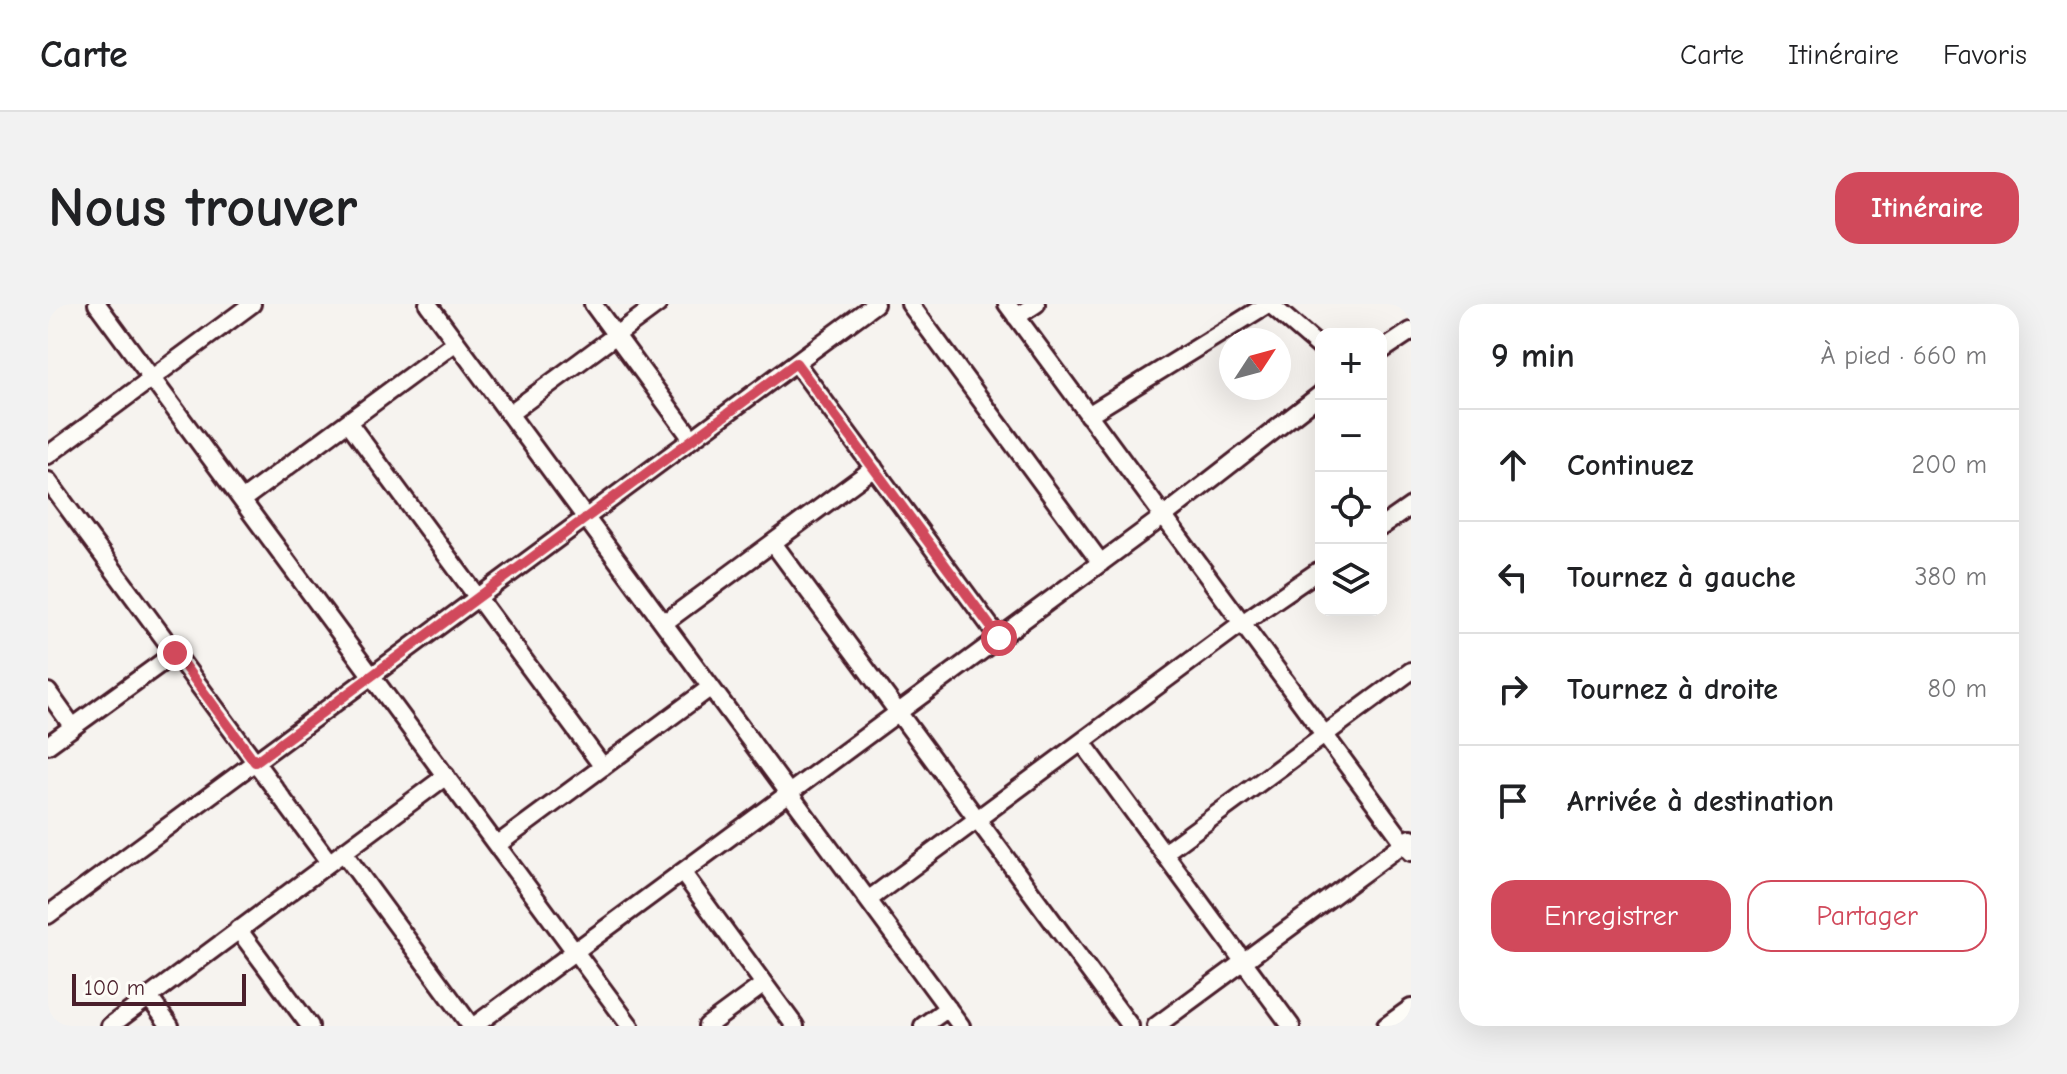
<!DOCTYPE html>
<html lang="fr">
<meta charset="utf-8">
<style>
:root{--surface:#fff;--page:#f2f2f2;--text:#202124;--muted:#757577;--line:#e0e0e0;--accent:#d1495b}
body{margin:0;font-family:"Comic Neue",sans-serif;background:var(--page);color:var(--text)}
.controls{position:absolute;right:24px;top:24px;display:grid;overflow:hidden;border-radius:16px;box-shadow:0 8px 32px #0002}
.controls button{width:72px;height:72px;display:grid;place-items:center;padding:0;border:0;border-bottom:2px solid var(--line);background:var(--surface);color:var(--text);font:40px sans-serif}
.compass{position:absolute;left:1171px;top:24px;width:72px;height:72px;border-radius:50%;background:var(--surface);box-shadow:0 8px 32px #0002;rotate:54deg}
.scale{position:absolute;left:24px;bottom:20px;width:174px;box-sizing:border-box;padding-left:8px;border:4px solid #4a1f2b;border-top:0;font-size:22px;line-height:28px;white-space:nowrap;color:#4a1f2b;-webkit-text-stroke:6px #fdfcf7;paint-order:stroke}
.stop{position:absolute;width:24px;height:24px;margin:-18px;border:6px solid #d1495b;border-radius:50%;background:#fff}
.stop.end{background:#d1495b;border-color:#fff;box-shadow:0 2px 8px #0008}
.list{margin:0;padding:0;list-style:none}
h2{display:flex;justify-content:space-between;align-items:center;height:104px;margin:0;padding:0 32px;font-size:34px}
h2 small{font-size:26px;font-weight:400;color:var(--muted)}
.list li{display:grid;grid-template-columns:52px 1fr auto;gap:24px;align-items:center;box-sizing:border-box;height:112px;padding:0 32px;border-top:2px solid var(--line)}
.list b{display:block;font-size:30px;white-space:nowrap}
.list em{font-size:26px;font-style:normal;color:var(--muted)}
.actions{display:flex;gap:16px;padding:24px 32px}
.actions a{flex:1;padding:18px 0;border:2px solid var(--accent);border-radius:24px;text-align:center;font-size:28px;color:var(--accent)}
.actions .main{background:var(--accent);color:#fff}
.icon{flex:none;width:44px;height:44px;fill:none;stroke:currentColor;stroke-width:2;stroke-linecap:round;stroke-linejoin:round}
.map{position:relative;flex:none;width:1363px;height:722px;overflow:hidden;border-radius:24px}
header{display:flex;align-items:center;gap:48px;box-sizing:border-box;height:112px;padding:0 40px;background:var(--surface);border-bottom:2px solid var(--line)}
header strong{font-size:38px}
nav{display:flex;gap:44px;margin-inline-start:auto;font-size:28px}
.intro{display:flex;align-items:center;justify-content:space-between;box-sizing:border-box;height:192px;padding:0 48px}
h1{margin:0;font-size:56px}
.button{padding:20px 36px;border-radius:24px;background:var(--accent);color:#fff;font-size:28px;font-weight:700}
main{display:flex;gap:48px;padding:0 48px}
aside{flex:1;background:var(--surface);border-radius:24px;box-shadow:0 8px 32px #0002}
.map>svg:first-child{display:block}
</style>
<header>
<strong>Carte</strong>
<nav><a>Carte</a><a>Itinéraire</a><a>Favoris</a></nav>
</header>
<div class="intro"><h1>Nous trouver</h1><a class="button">Itinéraire</a></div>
<main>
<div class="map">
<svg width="1363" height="722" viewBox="0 0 1363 722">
<rect width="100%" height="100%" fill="#f6f3ef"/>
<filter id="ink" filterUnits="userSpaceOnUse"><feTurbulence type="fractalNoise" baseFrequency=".0125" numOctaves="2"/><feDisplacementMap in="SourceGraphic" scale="16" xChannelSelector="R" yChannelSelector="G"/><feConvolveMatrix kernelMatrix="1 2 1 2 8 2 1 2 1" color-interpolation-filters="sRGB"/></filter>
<g filter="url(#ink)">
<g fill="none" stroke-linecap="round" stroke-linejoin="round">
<g stroke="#4a1f2b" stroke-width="22">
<path id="minor" d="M49,0L582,722
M380,0L913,722
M545,0L644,135
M862,0L1053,259
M959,0L1363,548
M1222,0L1273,44
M968,13L988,0
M1333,47L1363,27
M748,59L951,334
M461,110L610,0
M1040,111L1220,0
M300,118L555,463
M0,151L204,0
M0,177L281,558
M194,196L408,38
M1333,223L1363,202
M725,239L1082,722
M616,319L826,164
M0,388L25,423
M1034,438L1243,722
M0,441L127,349
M449,541L663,383
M295,548L423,722
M1116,549L1363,367
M634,568L747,722
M820,596L1194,319L1273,265
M0,611L827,0
M190,625L262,722
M100,692L122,722
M62,722L398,472
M426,722L1116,212L1273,90
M659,722L716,680
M875,722L900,704
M1108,722L1363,534
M1338,722L1363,704"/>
</g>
<use href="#minor" stroke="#fdfcf7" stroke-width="16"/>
</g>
</g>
<g fill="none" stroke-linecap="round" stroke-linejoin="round" filter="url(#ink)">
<path stroke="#d1495b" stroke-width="10" d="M127,349L207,458L748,59L951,334"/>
</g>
</svg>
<div class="controls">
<button>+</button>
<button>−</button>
<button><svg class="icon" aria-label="locate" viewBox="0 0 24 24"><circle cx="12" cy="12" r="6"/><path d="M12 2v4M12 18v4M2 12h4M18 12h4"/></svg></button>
<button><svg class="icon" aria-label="layers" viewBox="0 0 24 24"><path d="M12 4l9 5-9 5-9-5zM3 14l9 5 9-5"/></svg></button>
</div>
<svg class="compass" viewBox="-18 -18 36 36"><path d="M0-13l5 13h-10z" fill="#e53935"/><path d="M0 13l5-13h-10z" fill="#757577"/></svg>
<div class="scale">100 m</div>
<div class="stop" style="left:951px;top:334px"></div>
<div class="stop end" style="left:127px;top:349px"></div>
</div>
<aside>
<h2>9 min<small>À pied · 660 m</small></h2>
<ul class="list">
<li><svg class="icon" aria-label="ahead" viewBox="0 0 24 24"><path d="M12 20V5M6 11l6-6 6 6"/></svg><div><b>Continuez</b></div><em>200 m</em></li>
<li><svg class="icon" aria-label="left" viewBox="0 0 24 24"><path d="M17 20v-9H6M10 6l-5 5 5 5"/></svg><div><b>Tournez à gauche</b></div><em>380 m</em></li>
<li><svg class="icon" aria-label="right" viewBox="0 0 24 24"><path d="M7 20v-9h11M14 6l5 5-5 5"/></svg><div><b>Tournez à droite</b></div><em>80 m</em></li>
<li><svg class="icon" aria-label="arrive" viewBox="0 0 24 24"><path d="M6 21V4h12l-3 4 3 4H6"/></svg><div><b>Arrivée à destination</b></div></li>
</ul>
<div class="actions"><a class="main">Enregistrer</a><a>Partager</a></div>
</aside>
</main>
